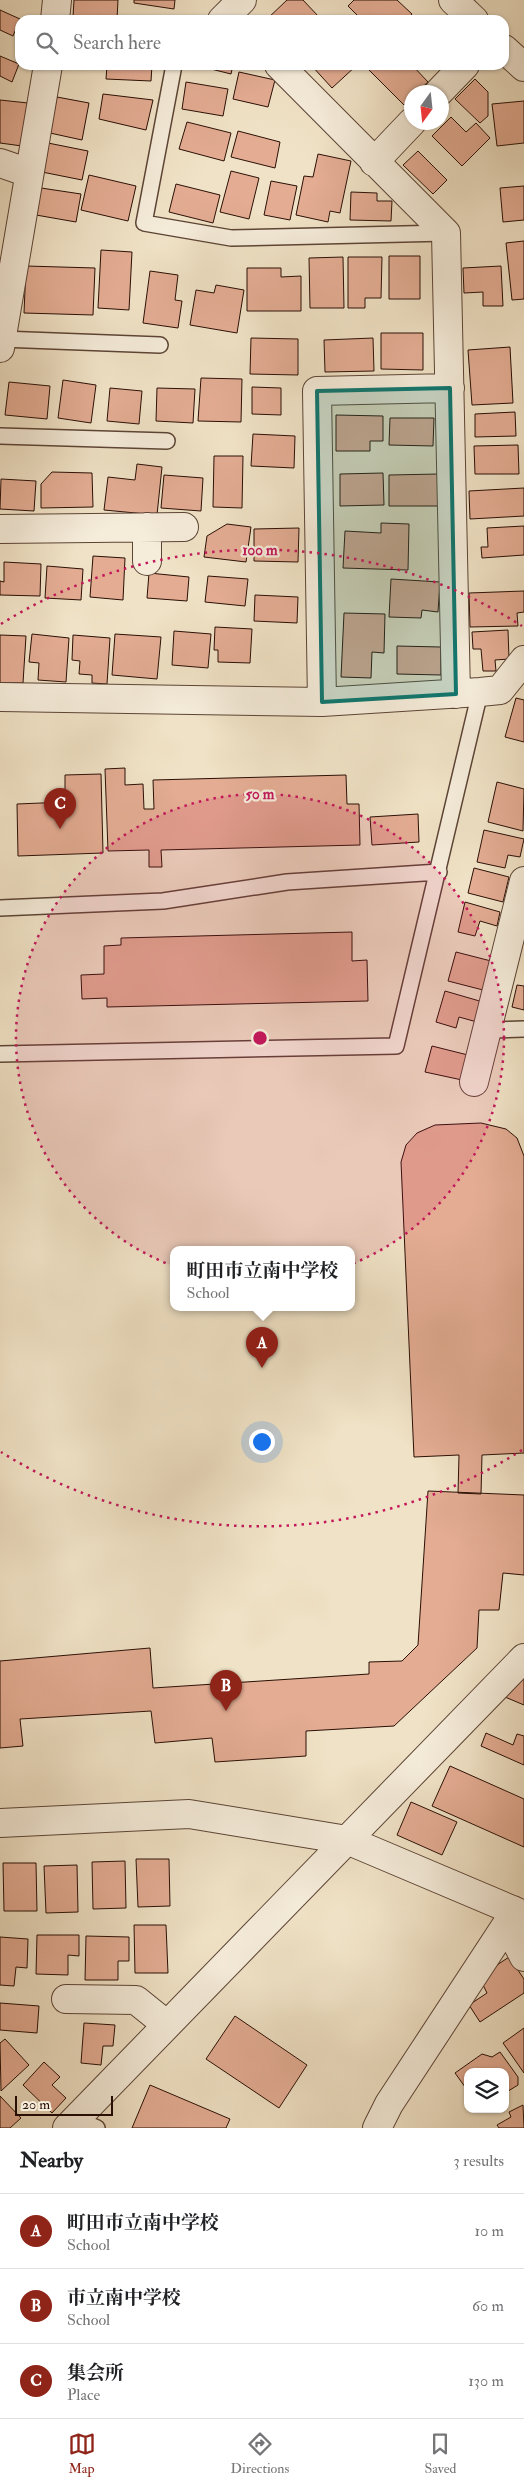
<!DOCTYPE html>
<meta charset="utf-8">
<style>
:root{--surface:#fff;--page:#f6f6f6;--text:#202124;--muted:#757577;--line:#e0e0e0;--accent:#8f2418}
body{margin:0;font-family:"IM FELL Double Pica","Noto Serif JP",serif;background:var(--page);color:var(--text)}
.controls{position:absolute;right:15px;bottom:15px;display:grid;overflow:hidden;border-radius:10px;box-shadow:0 1px 4px #0004}
.controls button{width:45px;height:45px;display:grid;place-items:center;padding:0;border:0;border-bottom:1px solid var(--line);background:var(--surface);color:var(--text);font:25px sans-serif}
.compass{position:absolute;left:404px;top:85px;width:45px;height:45px;border-radius:50%;background:var(--surface);box-shadow:0 1px 4px #0004;rotate:195deg}
.scale{position:absolute;left:15px;bottom:12px;width:98px;box-sizing:border-box;padding-left:5px;border:2px solid #2a0f05;border-top:0;font-size:14px;line-height:18px;white-space:nowrap;color:#2a0f05;-webkit-text-stroke:4px #f5ecda;paint-order:stroke}
.you{position:absolute;left:261px;top:1441px;width:18px;height:18px;margin:-12px;border:4px solid #fff;border-radius:50%;background:#1a73e8;box-shadow:0 0 0 8px #1a73e833}
.badge{display:grid;place-items:center;width:32px;height:32px;border-radius:50%;background:var(--accent);color:#fff;font-size:16px;font-weight:700}
.pin{position:absolute;translate:-50% -41px;filter:drop-shadow(0 1px 2px #0008)}
.pin::after{content:'';position:absolute;top:26px;width:18px;height:15px;background:inherit;clip-path:polygon(0 0,100% 0,50% 100%)}
.popup{position:absolute;left:170px;top:1246px;width:185px;height:65px;box-sizing:border-box;display:grid;place-content:center;border-radius:10px;background:var(--surface);filter:drop-shadow(0 1px 4px #0005);font-size:16px;white-space:nowrap;color:var(--muted)}
.popup b{font-size:19px;color:var(--text)}
.popup::after{content:'';position:absolute;left:50%;top:100%;margin-left:-10px;border:10px solid transparent;border-top-color:var(--surface)}
.list{margin:0;padding:0;list-style:none}
h2{display:flex;justify-content:space-between;align-items:center;height:65px;margin:0;padding:0 20px;font-size:21px}
h2 small{font-size:16px;font-weight:400;color:var(--muted)}
.list li{display:grid;grid-template-columns:32px 1fr auto;gap:15px;align-items:center;box-sizing:border-box;height:75px;padding:0 20px;border-top:1px solid var(--line)}
.list b{display:block;font-size:19px;white-space:nowrap}
.list p{margin:0;font-size:16px;white-space:nowrap;color:var(--muted)}
.list em{font-size:16px;font-style:normal;color:var(--muted)}
.icon{flex:none;width:28px;height:28px;fill:none;stroke:currentColor;stroke-width:2;stroke-linecap:round;stroke-linejoin:round}
.map{position:relative;flex:none;width:524px;height:2128px;overflow:hidden}
.search{position:absolute;background:var(--surface);box-shadow:0 1px 4px #0004;left:15px;right:15px;top:15px;height:55px;display:flex;align-items:center;gap:12px;box-sizing:border-box;padding:0 18px;border-radius:15px;color:var(--muted);font-size:19px}
.sheet{height:290px;background:var(--surface)}
nav{display:flex;justify-content:space-around;align-items:center;box-sizing:border-box;height:70px;border-top:1px solid var(--line);background:var(--surface);font-size:14px;color:var(--muted)}
nav a{display:grid;justify-items:center;gap:2px}
nav .on{color:var(--accent)}
.map>svg:first-child{display:block}
</style>
<div class="map">
<svg width="524" height="2128" viewBox="0 0 524 2128">
<rect width="100%" height="100%" fill="#f0e2c6"/>
<filter id="stains"><feTurbulence type="fractalNoise" baseFrequency=".004" numOctaves="4"/><feColorMatrix values="0 0 0 0 .2 0 0 0 0 .09 0 0 0 0 .02 0 0 0 .5 -.17"/></filter>
<radialGradient id="worn" r=".72"><stop offset=".6" stop-color="#630" stop-opacity="0"/><stop offset="1" stop-color="#630" stop-opacity=".3"/></radialGradient>
<path fill="#e3ac93" stroke="#2a0f05" d="M74,0H118L117,19L73,17Z
M134,0H175L174,9L134,3Z
M287,0H303L319,17L315,20H266Z
M354,0H397L412,14L406,20H362L348,6Z
M0,10L20,19L13,36L0,30Z
M0,56L19,64L12,82L0,76Z
M107,65H152L151,81L106,79Z
M195,65H233L231,74Z
M311,65H357L332,88Z
M374,65H412L428,82L417,92H412V98L404,105L369,70Z
M239,72L275,80L268,107L233,99Z
M475,79L488,92V116L480,123L455,99Z
M186,82L228,89L223,116L182,109Z
M103,94L153,100L146,130L99,119Z
M57,97L89,103L82,140L50,133Z
M0,100L28,103L22,146L0,143Z
M524,101V143L497,146L492,104Z
M451,117L466,132L476,123L490,138L462,166L432,136Z
M187,122L231,133L224,161L179,149Z
M238,131L280,142L275,168L231,157Z
M48,143L88,151L82,180L42,172Z
M418,151L447,180L433,194L403,165Z
M318,154L351,161L340,213L330,211L328,222L296,215L304,176L313,177Z
M231,171L259,178L249,219L220,212Z
M89,175L136,186L128,221L81,210Z
M271,181L297,186L290,220L264,215Z
M176,184L220,195L213,223L169,212Z
M524,186V220L503,222L500,188Z
M41,188L81,194L76,222L36,215Z
M351,192L377,193V201H392L391,221L350,220Z
M524,241V299L512,300L506,243Z
M101,250L132,252L129,310L98,308Z
M389,256H420V299H389Z
M343,257L344,308H310L309,258Z
M348,257H382L381,298H365V308H348Z
M26,266L95,268L93,315L24,313Z
M501,266L503,306H483V292L464,293L463,268Z
M247,268H281V277L301,276V311H247Z
M150,271L178,275L175,300L182,301L178,328L143,323Z
M216,285L244,290L237,333L190,325L196,290L214,293Z
M381,333H423V370L381,369Z
M251,338L298,339V375L250,374Z
M373,338L374,371L325,372L324,340Z
M510,347L513,403L472,405L468,350Z
M201,378L242,379L241,422L198,421Z
M63,380L96,385L91,423L58,418Z
M9,382L50,386L47,419L5,415Z
M252,387L281,388V415L252,414Z
M110,388L142,391L139,424L107,421Z
M157,388L195,389L193,423L156,421Z
M515,412L516,436L475,437V414Z
M336,415L383,416V441H370V451H336Z
M390,418H434L433,446L389,445Z
M253,434L295,436L294,468L251,466Z
M518,445L519,474H475L474,446Z
M214,456H243L242,508L213,507Z
M137,464L162,467L157,515L104,510L108,477L135,480Z
M52,472L92,473L93,507L41,508V484Z
M383,473L384,505L340,506V474Z
M439,474V506H389V475Z
M164,475L203,478L201,511L161,508Z
M1,479L36,481L34,511L0,509Z
M524,488V516L470,519L469,491Z
M381,523L409,524L408,570L343,568L345,531L381,533Z
M227,524L251,527L246,562L204,557L207,536Z
M524,526V555L482,558L481,547H488L487,528Z
M299,528L298,562L254,561V529Z
M93,556L125,558L123,600L90,597Z
M4,562L41,564L40,596L0,595V581L4,582Z
M47,566L83,569L81,600L45,598Z
M149,573L189,577L187,601L147,598Z
M208,576L248,579L245,606L205,602Z
M391,579L440,582L438,612L422,610L421,618L389,617Z
M524,591V612L517,613L518,626L470,627L469,593Z
M255,595L298,597L297,623L254,621Z
M344,613L385,614L384,653L372,652L371,678L341,677Z
M215,627L252,629L250,663L218,662V650H214Z
M508,630L509,659L495,660L496,671H483L481,649H473L472,632Z
M174,631L211,634L208,668L172,665Z
M32,634L69,638L66,682L38,680L39,663L29,662Z
M115,634L161,637L157,679L112,675Z
M0,635L26,636L23,683H0Z
M73,635L110,638L107,684L92,683V675L79,674L80,661L72,660Z
M397,646L441,647V675L397,674Z
M516,698L524,700V742L505,737Z
M125,768V785L143,784L144,809H154L153,780L346,775L347,804H359L360,845L161,850L162,867H149V850L108,851L105,769Z
M101,774L103,853L18,856L17,804L65,802V775Z
M497,782L524,789L523,831L488,822Z
M418,814L419,842L372,845L370,817Z
M484,830L524,839L520,857L508,855L505,868L477,862Z
M474,868L509,877L503,902L468,893Z
M465,902L500,912L497,926L480,921L475,936L458,932Z
M352,932V961L367,960L368,1001L107,1007V998L82,999L81,975L104,974V946L121,945V938Z
M456,952L491,961L483,990L448,981Z
M517,985L524,986V1010L512,1007Z
M445,991L483,1002L477,1022L459,1017L456,1028L436,1022Z
M432,1046L468,1055L462,1080L425,1072Z
M481,1123L506,1129L517,1138L524,1156V1453L482,1455L481,1494L458,1493L459,1455L414,1457L401,1162L406,1145L417,1133L435,1125Z
M428,1491L524,1495V1575L503,1573L499,1610H479L477,1648L394,1726L306,1731V1756L215,1762L212,1738L155,1743L151,1711L20,1719L23,1746L0,1748V1661L150,1648L153,1688L369,1674V1662L402,1661L418,1645Z
M524,1677V1705L505,1697Z
M486,1733L513,1745L517,1734L524,1736V1765L481,1746Z
M450,1766L524,1799V1847L432,1806Z
M411,1802L457,1822L442,1855L397,1835Z
M136,1859H169L170,1906L138,1907Z
M125,1861L126,1908L93,1909L92,1862Z
M3,1863H36L37,1911H4Z
M77,1865L78,1912L46,1913L44,1866Z
M134,1925H166L168,1973H135Z
M37,1935H79V1956L68,1955V1975L36,1974Z
M86,1936L129,1937V1961H118V1980H85Z
M0,1937L28,1939L27,1968L16,1967L14,1986L0,1985Z
M509,1957L524,1979V1993L480,2022L469,2005L487,1993L483,1985L494,1967Z
M0,2003L39,2006L37,2033L0,2030Z
M235,2016L307,2065L279,2108L206,2059Z
M84,2023L115,2025L113,2046H103L101,2065L81,2063Z
M524,2028V2073L503,2043Z
M5,2039L29,2065L1,2091L0,2043Z
M500,2052L518,2077V2085L505,2093V2072H468V2091L455,2073L482,2054L492,2057Z
M44,2062L60,2077L52,2085L66,2098L52,2113L23,2085Z
M150,2085L230,2119L226,2128H132Z
M0,2096L21,2118L10,2128H0Z
M523,2105L524,2128H499L497,2125L511,2117L509,2112Z"/>
<g fill="none" stroke-linecap="round" stroke-linejoin="round">
<g stroke="#5c4435" stroke-width="18">
<path id="lane" d="M174,65L144,223L231,238L446,233
M1,339L160,345
M0,436L167,441
M0,908L163,901L287,882L439,872
M487,1030L524,1029
M0,1054L396,1046L480,692
M76,2119L97,2128"/>
</g>
<g stroke="#5c4435" stroke-width="30">
<path id="street" d="M453,0L474,20
M55,20L57,0
M222,20L242,0
M504,49L524,67
M279,65L446,233L456,694
M439,92L465,65
M374,162L412,122
M0,163L29,173
M0,348L48,65
M147,527V561
M0,529L184,527
M0,697L322,702L480,692L500,690L524,660
M322,702L317,391L450,388
M474,1082L524,881
M0,1823L189,1814L347,1840L524,1915
M507,1924L524,1957
M66,1999L136,2000L167,2025
M67,2128L524,1658
M377,2128L389,2104L507,1924L513,1910"/>
</g>
<use href="#lane" stroke="#f5ecda" stroke-width="15"/>
<use href="#street" stroke="#f5ecda" stroke-width="28"/>
</g>
<path fill="#0f766e" fill-opacity="0.2" stroke="#0f766e" stroke-width="4" stroke-linejoin="round" d="M450,388L456,694L322,702L317,391Z"/>
<circle cx="260" cy="1038" r="244" fill="#c2185b" fill-opacity=".12"/>
<g fill="none" stroke="#c2185b" stroke-width="2.5" stroke-dasharray="2.5 5">
<circle cx="260" cy="1038" r="244"/>
<path d="M522 1450A488 488 0 0 1 1 1452M1 624A488 488 0 0 1 522 626"/>
</g>
<circle cx="260" cy="1038" r="8" fill="#c2185b" stroke="#f5ecda" stroke-width="2.5"/>
<g font-size="15" text-anchor="middle" font-weight="bold" fill="#c2185b" stroke="#f5ecda" stroke-width="4.5" stroke-linejoin="round" paint-order="stroke">
<text x="260" y="555">100 m</text>
<text x="260" y="799">50 m</text>
</g>
<rect width="100%" height="100%" filter="url(#stains)"/>
<rect width="100%" height="100%" fill="url(#worn)"/>
</svg>
<div class="controls">
<button><svg class="icon" aria-label="layers" viewBox="0 0 24 24"><path d="M12 4l9 5-9 5-9-5zM3 14l9 5 9-5"/></svg></button>
</div>
<svg class="compass" viewBox="-18 -18 36 36"><path d="M0-13l5 13h-10z" fill="#e53935"/><path d="M0 13l5-13h-10z" fill="#757577"/></svg>
<div class="scale">20 m</div>
<div class="you"></div>
<div class="pin badge" style="left:262px;top:1368px">A</div>
<div class="popup"><b>町田市立南中学校</b>School</div>
<div class="pin badge" style="left:226px;top:1711px">B</div>
<div class="pin badge" style="left:60px;top:829px">C</div>
<div class="search"><svg class="icon" aria-label="search" viewBox="0 0 24 24"><circle cx="10" cy="10" r="6"/><path d="M15 15l6 6"/></svg>Search here</div>
</div>
<section class="sheet">
<h2>Nearby<small>3 results</small></h2>
<ul class="list">
<li><span class="badge">A</span><div><b>町田市立南中学校</b><p>School</p></div><em>10 m</em></li>
<li><span class="badge">B</span><div><b>市立南中学校</b><p>School</p></div><em>60 m</em></li>
<li><span class="badge">C</span><div><b>集会所</b><p>Place</p></div><em>130 m</em></li>
</ul>
</section>
<nav>
<a class="on"><svg class="icon" aria-label="map" viewBox="0 0 24 24"><path d="M3 6l6-2 6 2 6-2v14l-6 2-6-2-6 2zM9 4v14M15 6v14"/></svg>Map</a>
<a><svg class="icon" aria-label="directions" viewBox="0 0 24 24"><path d="M12 3l9 9-9 9-9-9zM9 14v-3h6M13 9l2 2-2 2"/></svg>Directions</a>
<a><svg class="icon" aria-label="saved" viewBox="0 0 24 24"><path d="M7 4h10v16l-5-4-5 4z"/></svg>Saved</a>
</nav>
